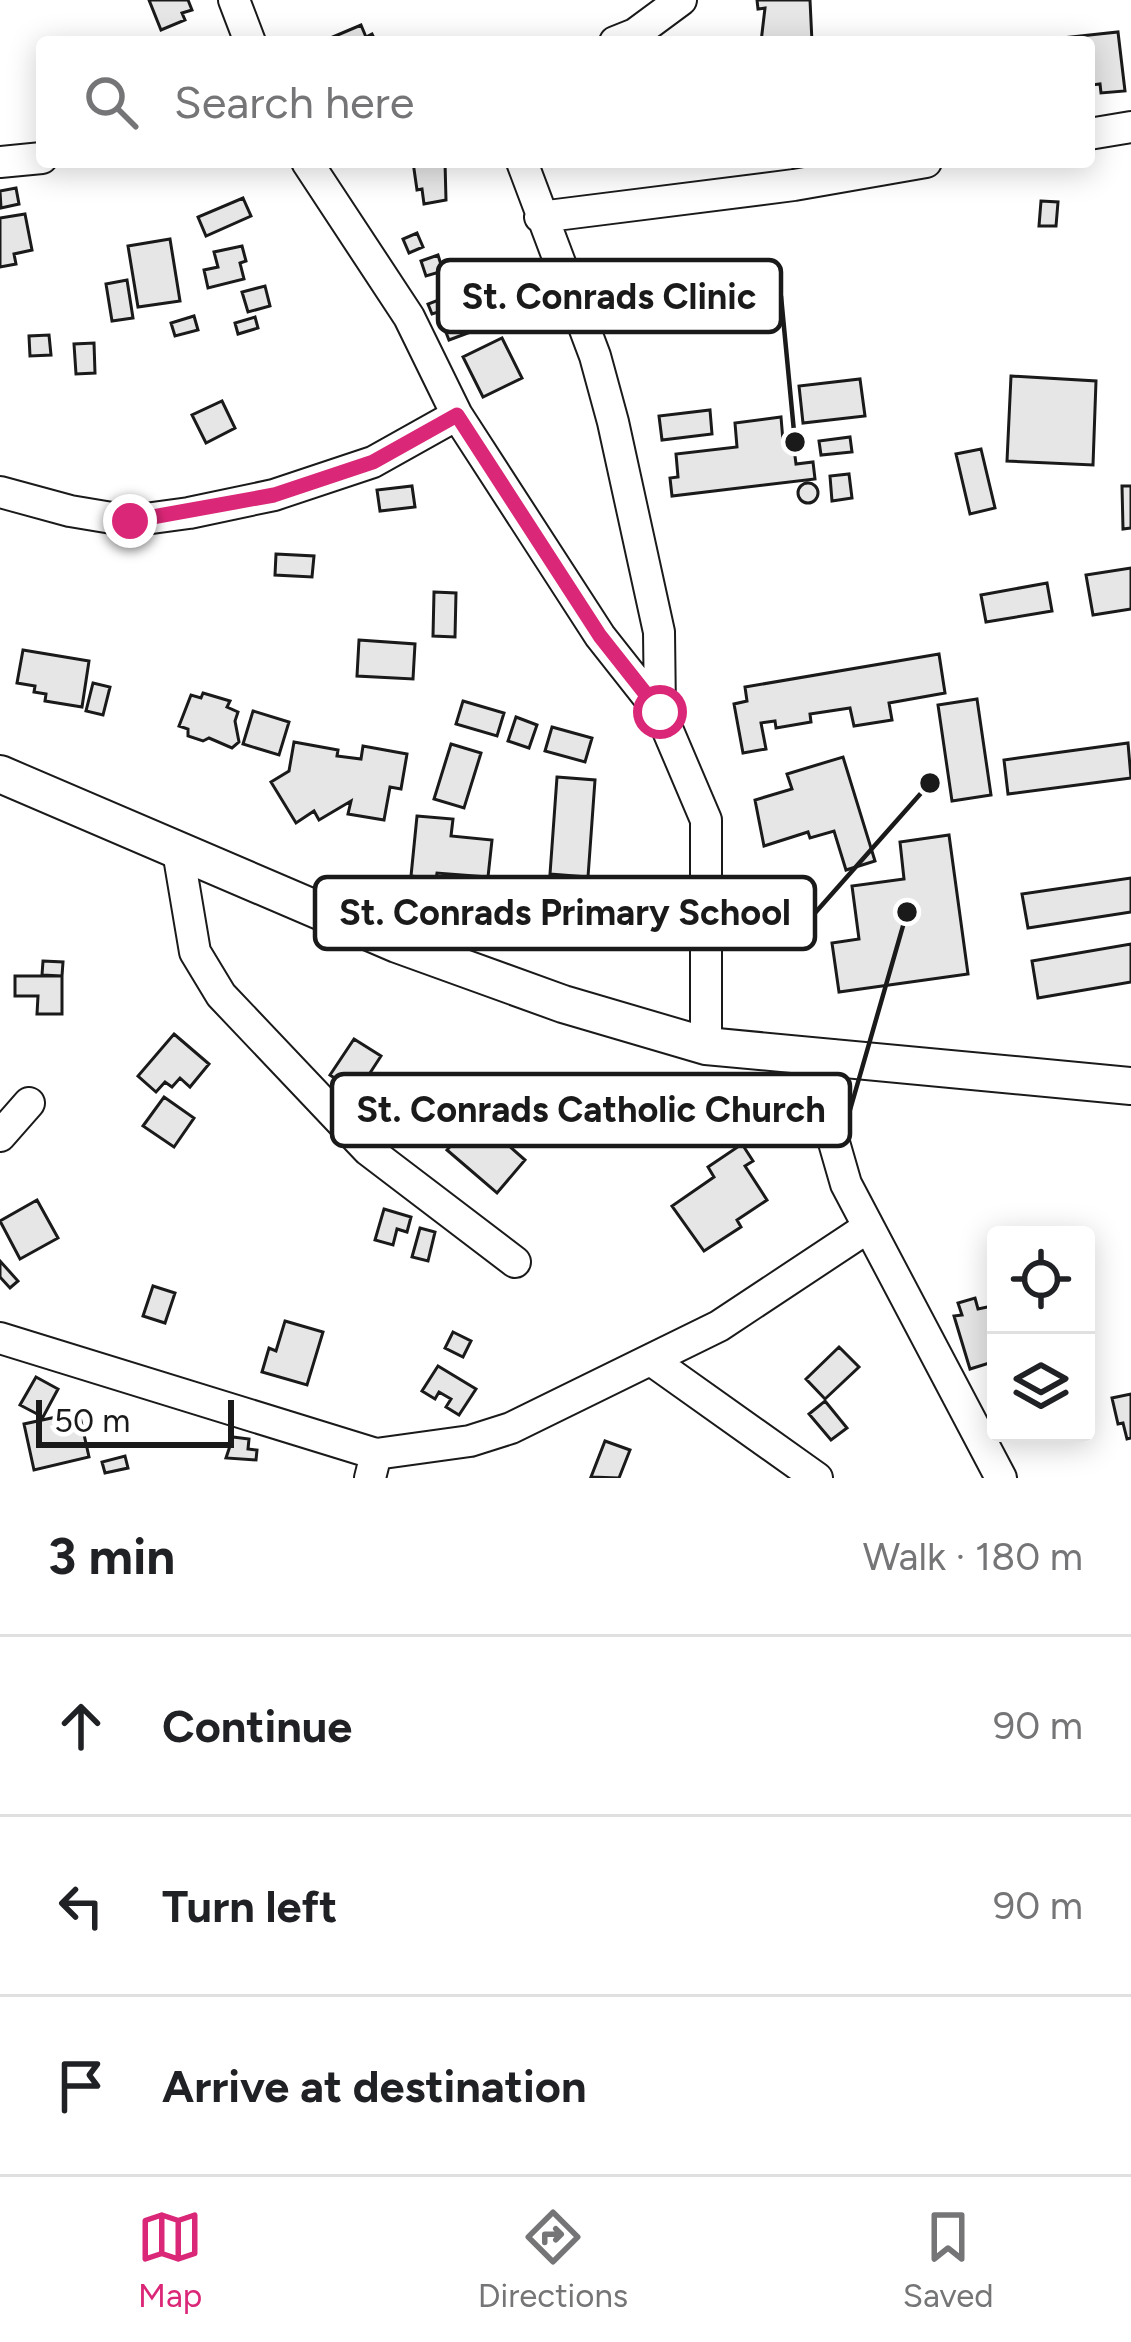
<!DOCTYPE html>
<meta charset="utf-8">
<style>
:root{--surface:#fff;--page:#f6f6f6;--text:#202124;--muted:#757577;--line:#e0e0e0;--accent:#db2777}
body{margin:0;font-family:Figtree,sans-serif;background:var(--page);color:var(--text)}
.controls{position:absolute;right:36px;bottom:36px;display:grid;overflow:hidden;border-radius:12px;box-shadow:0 6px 30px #0003}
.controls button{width:108px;height:108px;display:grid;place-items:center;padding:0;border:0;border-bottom:3px solid var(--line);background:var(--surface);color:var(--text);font:60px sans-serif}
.scale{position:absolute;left:36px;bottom:30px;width:198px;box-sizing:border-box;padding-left:12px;border:6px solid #1a1a1a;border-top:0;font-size:33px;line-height:42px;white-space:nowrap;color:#1a1a1a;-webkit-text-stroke:9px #fff;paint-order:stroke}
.stop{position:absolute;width:36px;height:36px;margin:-27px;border:9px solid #db2777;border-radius:50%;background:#fff}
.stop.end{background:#db2777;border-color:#fff;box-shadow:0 3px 12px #0008}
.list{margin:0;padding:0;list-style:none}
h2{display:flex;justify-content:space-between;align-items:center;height:156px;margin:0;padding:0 48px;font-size:51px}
h2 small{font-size:39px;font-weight:400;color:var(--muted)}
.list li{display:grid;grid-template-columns:78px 1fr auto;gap:36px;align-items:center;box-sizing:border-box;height:180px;padding:0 48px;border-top:3px solid var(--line)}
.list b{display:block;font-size:45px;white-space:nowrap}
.list em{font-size:39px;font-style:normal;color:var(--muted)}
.icon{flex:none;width:66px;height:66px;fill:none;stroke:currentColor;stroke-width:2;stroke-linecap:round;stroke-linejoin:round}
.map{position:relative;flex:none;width:1131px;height:1478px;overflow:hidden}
.search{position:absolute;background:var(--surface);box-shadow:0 6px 30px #0003;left:36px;right:36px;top:36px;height:132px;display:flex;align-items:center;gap:30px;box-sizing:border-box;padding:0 42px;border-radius:12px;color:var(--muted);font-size:45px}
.sheet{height:696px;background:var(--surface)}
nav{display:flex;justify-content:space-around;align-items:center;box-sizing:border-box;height:168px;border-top:3px solid var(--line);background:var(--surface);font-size:33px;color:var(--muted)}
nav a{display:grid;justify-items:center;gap:6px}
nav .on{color:var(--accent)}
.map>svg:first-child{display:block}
</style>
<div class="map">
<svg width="1131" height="1478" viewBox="0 0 1131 1478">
<rect width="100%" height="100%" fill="#fff"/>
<path fill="#e6e6e6" stroke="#1a1a1a" stroke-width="3" d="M149,0H188L192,10L182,13L185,20L161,30Z
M757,0H810L812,42H761L765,8L758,9Z
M361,25L366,37L372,34L376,42H321Z
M1118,32L1125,91L1101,93L1100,84L1091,85L1089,97V42H1061V38Z
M413,162H445L446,200L424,204L422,189L417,190Z
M16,188L19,204L1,208L0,191Z
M243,198L251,216L206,236L198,217Z
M1041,201L1058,202L1056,226H1039Z
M25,214L32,250L14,254L16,264L0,267V218Z
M417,233L423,247L409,253L403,239Z
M170,239L180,301L138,307L128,246Z
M242,246L246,261L240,263L244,279L208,288L204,270L218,267L214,252Z
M438,255L443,271L426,276L421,261Z
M493,279L508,318L449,340L438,312L432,314L428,304Z
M127,280L133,318L112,321L106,284Z
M265,286L270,306L248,312L242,292Z
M194,316L198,330L175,336L171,323Z
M255,317L258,328L238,334L235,323Z
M49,335L51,355L30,356L29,336Z
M502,338L522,378L483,397L463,357Z
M94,343L95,373L76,374L74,344Z
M1011,376L1096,381L1093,465L1007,461Z
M860,379L865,416L803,423L799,386Z
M222,401L235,428L206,443L192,415Z
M710,410L712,434L662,440L659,416Z
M781,417L783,441L793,440L796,464L813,462L815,479L672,496L670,478L678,477L676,454L737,447L735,423Z
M850,437L852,452L821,455L819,441Z
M981,449L995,508L970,514L956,454Z
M849,474L852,498L832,501L830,476Z
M798 493a10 10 0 1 1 20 0a10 10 0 1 1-20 0Z
M412,486L415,507L380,511L377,490Z
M1122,486H1131V528L1123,529Z
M276,554L314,556L312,577L275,575Z
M1131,568V609L1093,615L1086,575Z
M1047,583L1052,611L986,622L981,595Z
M434,592L456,593L455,637L433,636Z
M359,640L415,644L413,679L357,676Z
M23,650L89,661L82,707L45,701L46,694L34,692L35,686L17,683Z
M939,654L945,693L889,703L892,720L854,726L850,708L810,714L811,722L776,728L775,721L761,723L766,749L743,753L734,704L747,701L745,687Z
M93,683L110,687L103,715L86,711Z
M203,693L230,701L227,707L238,712L235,721L239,742L232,748L209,738L203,741L188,736V729L179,726L191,695L201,698Z
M977,699L991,795L952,801L938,705Z
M463,701L504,713L497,736L456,724Z
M253,711L289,722L279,755L243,744Z
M516,717L537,725L529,748L508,741Z
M552,727L592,738L585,762L545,751Z
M294,742L338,750L337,756L361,759L363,746L407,754L401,789L390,787L384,820L348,814L351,801L319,820L314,811L296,823L271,782L289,771Z
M1128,743L1131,778L1008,794L1004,760Z
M451,744L481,753L464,808L434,799Z
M843,757L875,861L846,870L834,831L810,838L808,832L764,846L755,800L792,789L787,774Z
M557,777L595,780L588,877L550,874Z
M417,816L453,819L451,836L492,840L488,877L437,873L436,879L411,876Z
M949,835L968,974L839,992L832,943L859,939L852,886L904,879L900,842Z
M1131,878V912L1028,928L1022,894Z
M1131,944V982L1038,998L1032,961Z
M43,961L63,962L62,976L42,975Z
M15,976H62V1014H37L38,996H15Z
M174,1034L209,1064L190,1087L180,1078L172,1087L165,1082L156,1092L138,1076Z
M354,1039L381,1056L357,1093L330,1075Z
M164,1097L194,1118L174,1147L143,1126Z
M476,1117L525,1160L497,1193L447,1150Z
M742,1144L753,1161L745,1166L767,1200L737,1220L741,1227L704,1251L672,1206L714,1177L708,1167Z
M37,1200L58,1238L20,1259L0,1221Z
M384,1209L411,1217L407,1232L397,1229L393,1245L375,1240Z
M420,1228L435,1232L428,1261L412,1257Z
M0,1261L18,1281L10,1288L0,1277Z
M153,1286L175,1293L165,1323L143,1316Z
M975,1298L978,1309L992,1306L996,1318V1361L970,1369L954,1316L962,1315L958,1303Z
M285,1321L323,1332L307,1385L262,1372L269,1348L276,1351Z
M453,1332L471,1341L463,1357L445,1348Z
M839,1347L859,1367L825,1399L806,1379Z
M438,1366L476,1389L459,1415L446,1407L451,1399L439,1392L435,1399L422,1391Z
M36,1377L58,1389L43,1417L20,1405Z
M1131,1394V1438L1127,1439L1123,1423L1118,1424L1112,1398Z
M825,1401L847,1428L831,1440L809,1414Z
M79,1412L89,1457L34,1470L24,1424Z
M233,1437L249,1439L248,1449L257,1450L256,1460L226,1458Z
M605,1441L630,1450L619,1478L591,1477Z
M125,1456L128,1468L105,1473L102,1462Z"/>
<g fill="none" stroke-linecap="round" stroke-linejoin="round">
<g stroke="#1a1a1a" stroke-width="34">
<path id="minor" d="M234,0L250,42
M615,42L635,34L681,0
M1089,134L1131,127
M0,162L42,158
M307,162L409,317L457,415L600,636L660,712L706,820V1046
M522,162L595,356L613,422L659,632L660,712
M540,217L794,185L926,162
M0,492L70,511L130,521L189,513L274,495L373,462L457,415
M178,851L195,952L221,995L368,1150L515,1262
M831,1055V1132L846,1184L1001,1478
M0,1136L29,1103
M0,1338L376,1454
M651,1360L817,1478
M370,1478L376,1454L470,1441L511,1428L719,1326L867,1228"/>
</g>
<g stroke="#1a1a1a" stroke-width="40">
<path id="major" d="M0,774L397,944L563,1004L706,1046L1131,1086"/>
</g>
<use href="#minor" stroke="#fff" stroke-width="30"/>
<use href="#major" stroke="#fff" stroke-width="36"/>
</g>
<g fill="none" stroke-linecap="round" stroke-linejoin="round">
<path stroke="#db2777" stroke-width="15" d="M130,521L274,495L373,462L457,415L600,636L660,712"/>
</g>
<path fill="none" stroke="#1a1a1a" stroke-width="4.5" d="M795 442L781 296M930 783L815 913M907 912L850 1110"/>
<g fill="#1a1a1a" stroke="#fff" stroke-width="4.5">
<circle cx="795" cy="442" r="12"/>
<circle cx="930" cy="783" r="12"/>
<circle cx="907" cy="912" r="12"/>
</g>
<g fill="#fff" stroke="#1a1a1a" stroke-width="4.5">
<rect x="438" y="260" width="343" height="72" rx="12"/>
<rect x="315" y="877" width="500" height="72" rx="12"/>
<rect x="332" y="1074" width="518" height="72" rx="12"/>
</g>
<g font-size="36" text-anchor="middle" font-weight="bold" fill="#1a1a1a">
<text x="609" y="309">St. Conrads Clinic</text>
<text x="565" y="925">St. Conrads Primary School</text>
<text x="591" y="1122">St. Conrads Catholic Church</text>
</g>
</svg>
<div class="controls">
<button><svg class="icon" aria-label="locate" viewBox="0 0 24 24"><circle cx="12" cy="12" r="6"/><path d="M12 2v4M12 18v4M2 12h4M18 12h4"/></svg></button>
<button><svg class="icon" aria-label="layers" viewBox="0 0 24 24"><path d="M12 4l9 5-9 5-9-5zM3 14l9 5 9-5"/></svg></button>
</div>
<div class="scale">50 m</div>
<div class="stop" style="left:660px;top:712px"></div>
<div class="stop end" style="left:130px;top:521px"></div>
<div class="search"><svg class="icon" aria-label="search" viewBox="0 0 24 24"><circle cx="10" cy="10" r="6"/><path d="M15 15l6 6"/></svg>Search here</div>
</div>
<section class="sheet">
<h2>3 min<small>Walk · 180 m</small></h2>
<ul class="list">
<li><svg class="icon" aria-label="ahead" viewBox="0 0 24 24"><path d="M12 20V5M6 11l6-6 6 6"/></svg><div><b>Continue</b></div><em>90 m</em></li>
<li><svg class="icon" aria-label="left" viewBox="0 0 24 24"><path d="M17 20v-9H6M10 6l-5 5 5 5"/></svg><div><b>Turn left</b></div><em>90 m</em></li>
<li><svg class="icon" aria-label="arrive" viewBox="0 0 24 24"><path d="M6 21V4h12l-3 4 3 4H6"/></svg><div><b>Arrive at destination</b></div></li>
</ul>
</section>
<nav>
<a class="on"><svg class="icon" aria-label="map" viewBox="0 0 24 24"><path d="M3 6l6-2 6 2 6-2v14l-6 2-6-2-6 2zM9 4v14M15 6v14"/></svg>Map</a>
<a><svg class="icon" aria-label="directions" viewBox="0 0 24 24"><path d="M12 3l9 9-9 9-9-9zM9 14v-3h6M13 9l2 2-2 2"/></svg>Directions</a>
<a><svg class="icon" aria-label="saved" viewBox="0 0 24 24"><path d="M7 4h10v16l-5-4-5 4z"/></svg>Saved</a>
</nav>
